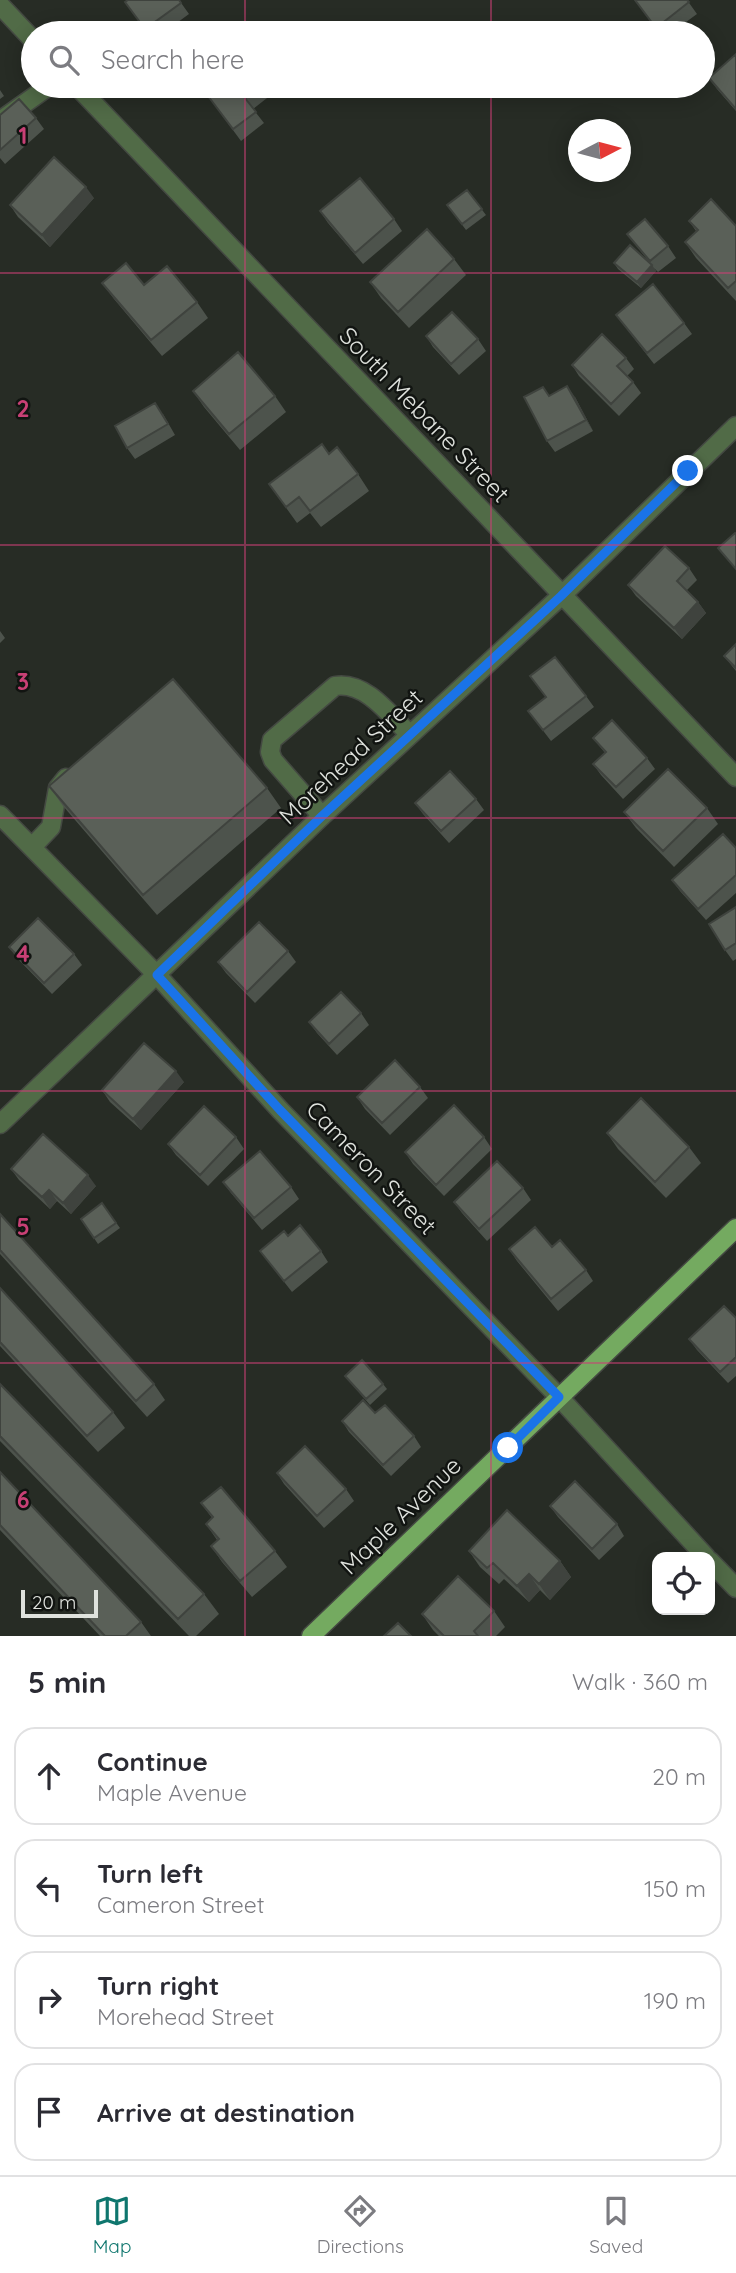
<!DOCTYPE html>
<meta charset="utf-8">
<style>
:root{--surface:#fff;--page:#f2f2f3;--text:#2b2b33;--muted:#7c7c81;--line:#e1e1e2;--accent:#0f766e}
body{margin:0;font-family:Quicksand,sans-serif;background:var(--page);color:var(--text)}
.controls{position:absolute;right:21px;bottom:21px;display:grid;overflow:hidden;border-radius:14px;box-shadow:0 4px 18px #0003}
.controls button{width:63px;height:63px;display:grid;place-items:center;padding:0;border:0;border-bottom:2px solid var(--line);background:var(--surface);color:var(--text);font:35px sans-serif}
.compass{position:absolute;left:568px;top:119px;width:63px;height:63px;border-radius:50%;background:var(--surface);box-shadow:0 4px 18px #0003;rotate:84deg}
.scale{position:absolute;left:21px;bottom:18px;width:77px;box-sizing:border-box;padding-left:7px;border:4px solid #dfe2dd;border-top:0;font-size:19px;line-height:24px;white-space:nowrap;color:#dfe2dd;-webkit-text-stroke:5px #111411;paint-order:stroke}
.stop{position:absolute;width:21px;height:21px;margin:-16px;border:5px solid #1a73e8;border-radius:50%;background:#fff}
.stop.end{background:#1a73e8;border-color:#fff;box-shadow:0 2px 7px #0008}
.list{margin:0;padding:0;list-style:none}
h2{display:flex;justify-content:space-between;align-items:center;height:91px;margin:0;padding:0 28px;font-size:30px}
h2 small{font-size:23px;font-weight:400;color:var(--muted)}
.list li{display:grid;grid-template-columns:46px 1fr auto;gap:21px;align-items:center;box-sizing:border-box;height:98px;margin:0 14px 14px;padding:0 14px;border:2px solid var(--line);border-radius:21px}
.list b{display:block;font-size:26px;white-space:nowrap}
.list p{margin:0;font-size:23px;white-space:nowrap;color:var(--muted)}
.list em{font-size:23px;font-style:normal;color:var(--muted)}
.icon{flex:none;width:38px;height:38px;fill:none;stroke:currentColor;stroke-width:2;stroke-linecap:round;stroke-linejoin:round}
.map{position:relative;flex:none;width:736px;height:1636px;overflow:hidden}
.search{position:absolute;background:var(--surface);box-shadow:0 4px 18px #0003;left:21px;right:21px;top:21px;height:77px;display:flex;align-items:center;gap:18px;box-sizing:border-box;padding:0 24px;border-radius:38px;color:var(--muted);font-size:26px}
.sheet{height:539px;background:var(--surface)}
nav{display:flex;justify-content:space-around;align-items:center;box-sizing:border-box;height:98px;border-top:2px solid var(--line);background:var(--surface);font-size:19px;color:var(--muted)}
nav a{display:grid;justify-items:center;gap:4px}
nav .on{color:var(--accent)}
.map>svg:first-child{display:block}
</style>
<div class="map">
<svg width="736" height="1636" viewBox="0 0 736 1636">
<rect width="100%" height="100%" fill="#272c25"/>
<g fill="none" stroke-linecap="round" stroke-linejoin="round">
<g stroke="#444942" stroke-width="21">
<path id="minor" d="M0,5L33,40
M77,86L736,777
M0,121L49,86
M0,815L157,975L280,1110L559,1397L706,1557
M322,816L273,760L270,752L272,740L335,686C366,681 390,715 410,735
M32,847L51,827L58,788L66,778
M0,1124L322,816L561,596L736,426
M710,1561L736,1588"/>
</g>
<g stroke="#444942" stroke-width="21">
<path id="major" d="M311,1636L736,1228"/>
</g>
<use href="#minor" stroke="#516b47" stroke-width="18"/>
<use href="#major" stroke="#74aa60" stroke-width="18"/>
</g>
<path fill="#4d534c" d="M179,0L189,14L163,33H148L125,2Z
M635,0H687L697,14L671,33H660Z
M736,54V111L717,89L709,78Z
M213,86H273L276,91L253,109L264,123L241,141L213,103Z
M0,90L4,96L0,99Z
M0,115L36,118L44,129L5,164L0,158Z
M467,190L486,215L466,230L447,205Z
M94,198L50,247L18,217L10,205Z
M320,211L394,219L402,231L363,264L328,223Z
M689,221L736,226V301L696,258L685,242L696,231Z
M627,234L668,246L676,258L658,272L654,268L656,271L641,288L618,269L614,263H650Z
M454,259L466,275L409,328L381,298L370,282Z
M102,283L144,285L197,302L208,318L162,356L114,299Z
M616,315L684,323L692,334L654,364Z
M426,336L478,339L486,351L459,375L433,347Z
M626,358L634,369L627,376L633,382L641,393L619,416L579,376L572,365Z
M193,391L275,396L286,412L240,450L204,407Z
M549,395L575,397L593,431L555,452L547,441Z
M163,414L175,435L135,459L127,448Z
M329,454L358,474L369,491L321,527L310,513L297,523L269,484Z
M689,568L697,580L686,591L698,602L706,613L682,639L636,596L628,585Z
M0,631L5,638L0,643Z
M736,644V671L724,656Z
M530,676L586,696L594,707L551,741L528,711L546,697Z
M593,738L647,758L655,769L623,799L601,775L593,764L605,753Z
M49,786L267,788L281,808L157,915L63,806Z
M476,799L484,810L449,843L423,814L415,803Z
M707,808L718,824L674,867L636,828L624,812Z
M736,848V893L706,920L680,891L672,880Z
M736,907V959L733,961L725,950Z
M9,947L74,954L82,965L52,994L17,958Z
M288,951L296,962L255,1003L226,973L218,962Z
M361,1013L369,1025L337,1055L317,1033L309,1022Z
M184,1082L141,1130L110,1102L102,1090Z
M420,1087L428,1098L390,1135L365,1109L357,1097Z
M607,1133L689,1147L701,1163L666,1198L618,1149Z
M236,1137L244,1149L208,1186L176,1155L168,1144Z
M484,1137L492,1149L444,1196L413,1164L405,1152Z
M11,1169L96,1186L71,1214L57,1201L50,1209L19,1180Z
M223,1182L291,1187L299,1199L262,1230L231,1193Z
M523,1188L531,1200L487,1241L462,1213L454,1202Z
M102,1203L120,1228L98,1244L81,1219Z
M0,1214L154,1384L165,1400L147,1417L0,1254Z
M288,1236L321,1251L328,1262L292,1292L260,1251Z
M552,1247L586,1270L593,1281L558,1311L517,1261L509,1249Z
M0,1288L113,1412L125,1428L98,1452L0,1346Z
M736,1318V1376L728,1383L697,1350L689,1339Z
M345,1376L383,1384L387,1389L370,1405Z
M0,1384L204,1594L219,1614L196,1636H189L0,1441Z
M375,1413L414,1436L421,1447L391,1476L349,1432L342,1421Z
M0,1472L141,1622L151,1636H100L0,1530Z
M277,1473L346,1489L354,1501L324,1528L284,1484Z
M201,1503L275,1551L287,1567L252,1597L222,1562L211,1546L217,1540L206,1524L212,1518Z
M550,1506L617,1524L624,1536L599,1560L558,1517Z
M469,1551L560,1561L571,1577L550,1600L540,1590L529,1602L504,1579L499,1584L480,1567Z
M494,1611L505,1627L496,1636H439L433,1630L422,1614Z"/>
<path fill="#3f433e" d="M86,187L94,198L50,247L42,235Z
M652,265L656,271L641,288L637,282Z
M567,386L575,397L593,431L586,420Z
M698,602L706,613L682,639L674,628Z
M176,1071L184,1082L141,1130L133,1119Z
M88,1175L96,1186L71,1214L63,1203Z
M49,1190L57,1201L50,1209L42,1197Z
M560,1561L571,1577L550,1600L539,1584Z
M529,1574L540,1590L529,1602L517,1586Z"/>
<path fill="#5a6058" stroke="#3f433e" stroke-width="2" d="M128,0H179L181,3L145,29L125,2Z
M635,0H687L689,2L656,28Z
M736,54V109L709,78Z
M213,86H261L245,98L256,112L233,129L205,92Z
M19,99L36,118L0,150V115Z
M54,157L86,187L42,235L10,205Z
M360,178L394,219L355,253L320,211Z
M467,190L482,209L462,224L447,205Z
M711,199L736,226V281L728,288L685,242L698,230L689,221Z
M645,219L668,246L650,261L627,234Z
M427,229L454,259L398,312L370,282Z
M630,245L652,265L637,282L614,263Z
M126,263L144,285L167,266L197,302L151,340L102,283Z
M653,284L684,323L647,353L616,315Z
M452,312L478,339L451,364L426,336Z
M602,334L626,358L617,366L633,382L611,404L572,365Z
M238,352L275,396L229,434L193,391Z
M567,386L586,420L547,441L524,397L543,387L549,396Z
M155,403L168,424L127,448L115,426Z
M322,444L329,454L337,447L358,474L310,511L299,497L286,507L269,484Z
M735,533L736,534V569L718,548Z
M665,546L689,568L677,581L698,602L674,628L628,585Z
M736,644V668L724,656Z
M555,657L586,696L543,730L528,711L546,697L530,676Z
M173,679L267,788L143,895L49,786Z
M612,720L647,758L616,787L593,764L606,752L593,738Z
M668,769L707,808L663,851L624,812Z
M450,771L476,799L441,831L415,803Z
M723,834L736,848V875L698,909L672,880Z
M736,907V943L725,950L709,924Z
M38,918L74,954L44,983L9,947Z
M259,922L288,951L247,992L218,962Z
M341,992L361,1013L329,1044L309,1022Z
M144,1043L176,1071L133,1119L102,1090Z
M395,1060L420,1087L382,1123L357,1097Z
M641,1098L689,1147L655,1182L607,1133Z
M454,1105L484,1137L436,1185L405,1152Z
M204,1106L236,1137L200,1175L168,1144Z
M43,1134L88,1175L63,1203L49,1190L42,1197L11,1169Z
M260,1151L291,1187L254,1218L223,1182Z
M497,1161L523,1188L479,1229L454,1202Z
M102,1203L116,1223L94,1238L81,1219Z
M0,1214L154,1384L136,1401L0,1250Z
M300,1225L321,1251L284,1281L260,1251L284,1231L288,1236Z
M535,1227L552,1247L560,1240L586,1270L551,1299L509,1249Z
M0,1288L113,1412L87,1436L0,1342Z
M724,1306L736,1318V1357L720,1372L689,1339Z
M362,1360L383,1384L366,1399L345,1376Z
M0,1384L204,1594L178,1619L0,1436Z
M363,1400L375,1413L385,1405L414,1436L383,1465L342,1421Z
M305,1446L346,1489L317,1516L277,1473Z
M0,1472L141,1622L126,1636H105L0,1525Z
M575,1481L617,1524L592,1549L550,1506Z
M221,1487L275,1551L240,1581L211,1546L219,1539L206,1524L213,1517L201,1503Z
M507,1510L560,1561L539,1584L529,1574L517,1586L493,1563L487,1568L469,1551Z
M458,1576L494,1611L474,1631L478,1636H444L422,1614Z
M398,1623L411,1636H384Z"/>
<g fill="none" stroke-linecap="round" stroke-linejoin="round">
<path stroke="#1a73e8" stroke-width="9" d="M508,1448L559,1397L280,1110L157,975L322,816L561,596L688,471"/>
</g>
<path fill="none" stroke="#c84075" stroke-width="2" stroke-opacity="0.55" d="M245,0V33M491,0V33M245,86V1636M491,86V1636M0,273H736M0,545H736M0,818H736M0,1091H736M0,1363H736"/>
<g text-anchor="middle" stroke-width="5" stroke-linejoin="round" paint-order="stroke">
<g font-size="24" fill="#dfe2dd" stroke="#111411">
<text transform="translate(424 415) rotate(46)" y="8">South Mebane Street</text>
<text transform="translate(351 757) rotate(-43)" y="8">Morehead Street</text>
<text transform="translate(371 1168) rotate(46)" y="8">Cameron Street</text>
<text transform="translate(401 1516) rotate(-44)" y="8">Maple Avenue</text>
</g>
</g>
<g font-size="23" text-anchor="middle" font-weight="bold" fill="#c84075" stroke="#111411" stroke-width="5" stroke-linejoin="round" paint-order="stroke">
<text x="23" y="144">1</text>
<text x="23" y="417">2</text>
<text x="23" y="690">3</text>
<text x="23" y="962">4</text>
<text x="23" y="1235">5</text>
<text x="23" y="1508">6</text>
</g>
</svg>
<div class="controls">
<button><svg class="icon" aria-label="locate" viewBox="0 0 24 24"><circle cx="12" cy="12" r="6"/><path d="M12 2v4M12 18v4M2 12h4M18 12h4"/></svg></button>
</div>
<svg class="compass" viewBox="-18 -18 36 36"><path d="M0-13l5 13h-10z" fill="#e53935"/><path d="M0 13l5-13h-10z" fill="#7c7c81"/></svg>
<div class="scale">20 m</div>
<div class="stop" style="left:508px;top:1448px"></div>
<div class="stop end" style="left:688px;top:471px"></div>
<div class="search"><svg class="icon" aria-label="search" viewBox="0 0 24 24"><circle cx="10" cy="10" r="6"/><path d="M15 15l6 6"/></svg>Search here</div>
</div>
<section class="sheet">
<h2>5 min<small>Walk · 360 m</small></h2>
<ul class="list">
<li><svg class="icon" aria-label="ahead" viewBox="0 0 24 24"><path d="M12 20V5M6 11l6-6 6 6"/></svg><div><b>Continue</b><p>Maple Avenue</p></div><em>20 m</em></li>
<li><svg class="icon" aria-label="left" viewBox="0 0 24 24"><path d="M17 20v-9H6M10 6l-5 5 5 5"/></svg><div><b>Turn left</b><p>Cameron Street</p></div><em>150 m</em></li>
<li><svg class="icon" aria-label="right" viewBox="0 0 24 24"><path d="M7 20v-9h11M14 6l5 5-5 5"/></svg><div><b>Turn right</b><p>Morehead Street</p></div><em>190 m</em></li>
<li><svg class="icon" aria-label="arrive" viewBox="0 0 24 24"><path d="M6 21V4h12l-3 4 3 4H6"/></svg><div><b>Arrive at destination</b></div></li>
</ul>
</section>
<nav>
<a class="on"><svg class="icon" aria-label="map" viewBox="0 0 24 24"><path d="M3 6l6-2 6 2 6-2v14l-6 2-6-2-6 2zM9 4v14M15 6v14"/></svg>Map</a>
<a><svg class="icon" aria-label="directions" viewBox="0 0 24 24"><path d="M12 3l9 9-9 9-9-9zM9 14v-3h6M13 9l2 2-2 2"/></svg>Directions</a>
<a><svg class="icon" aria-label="saved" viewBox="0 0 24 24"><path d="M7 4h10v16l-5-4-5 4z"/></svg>Saved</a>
</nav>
